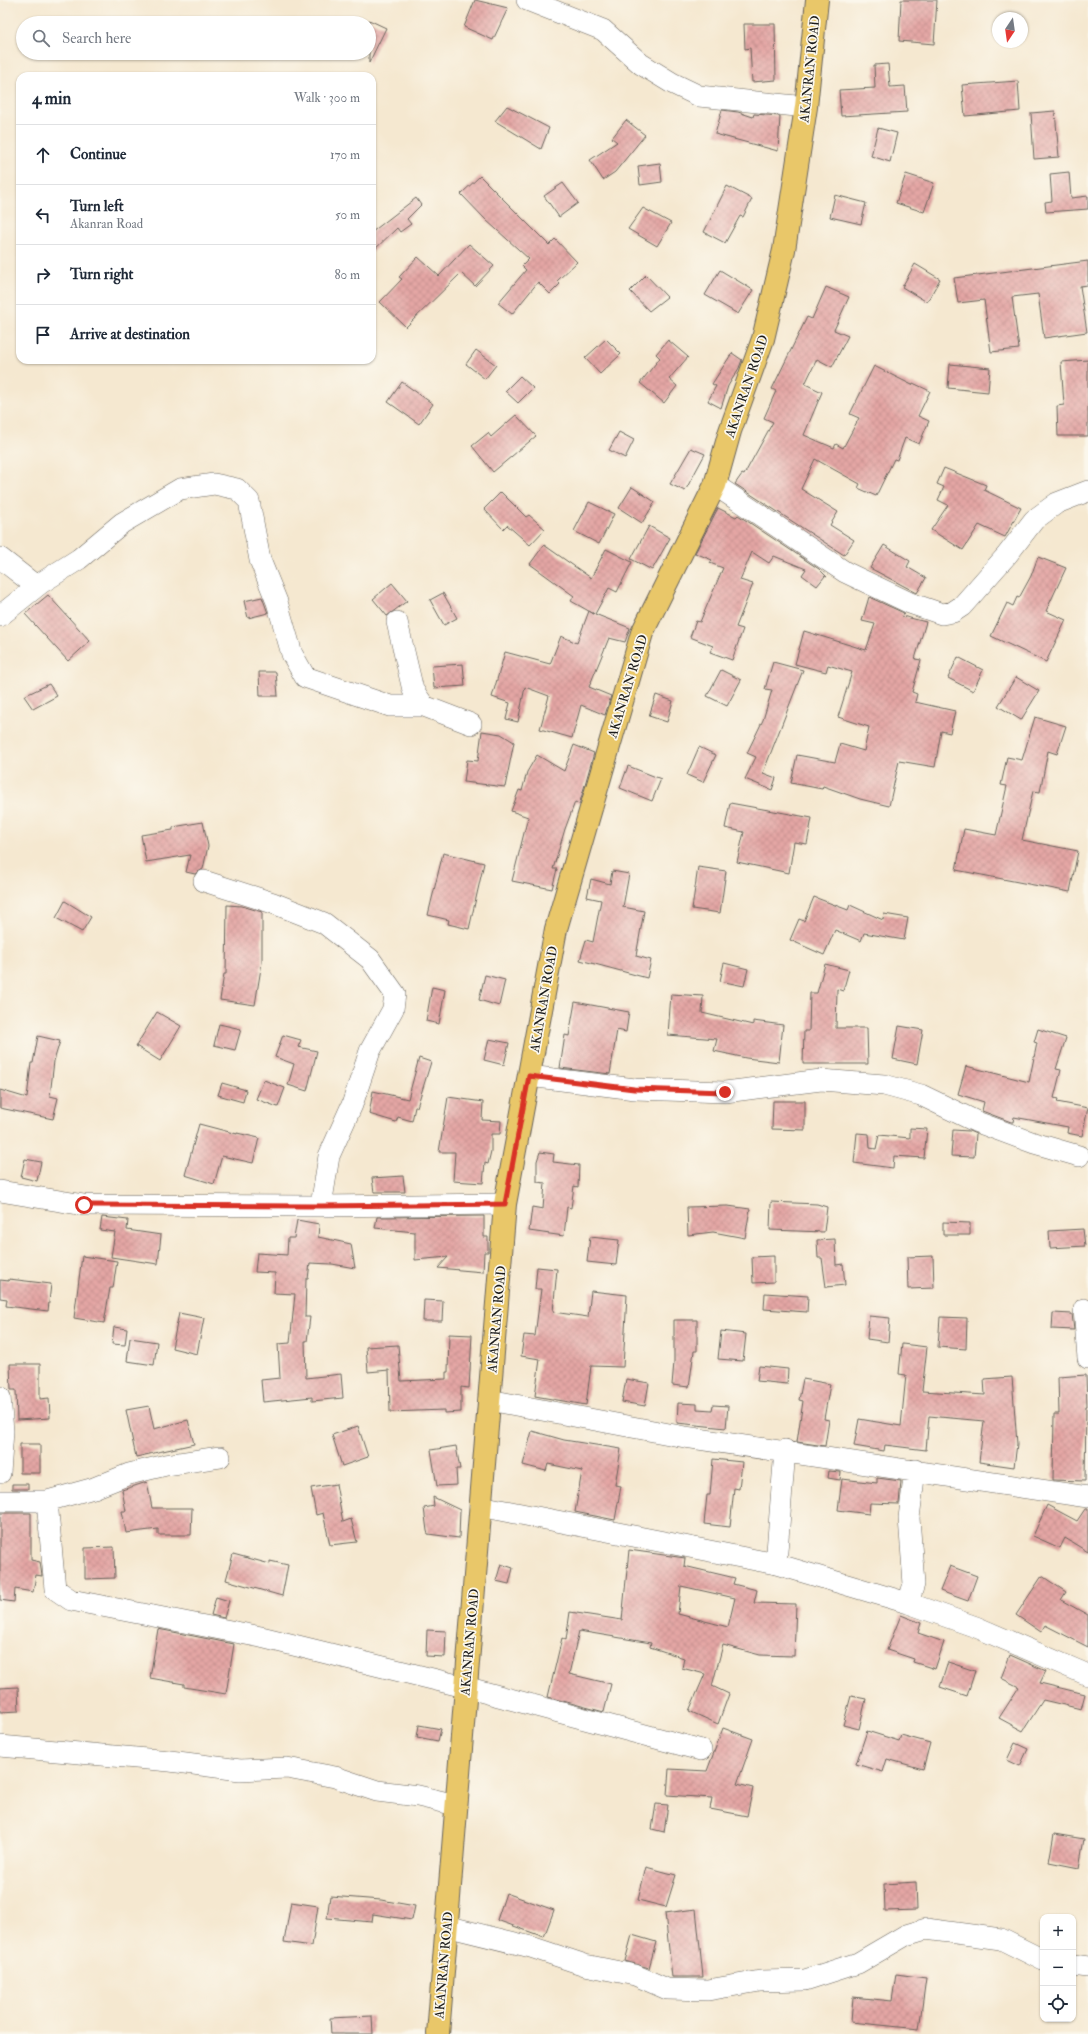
<!DOCTYPE html>
<meta charset="utf-8">
<style>
:root{--surface:#fff;--page:#f2f2f3;--text:#1f2937;--muted:#747a83;--line:#e0e1e3}
body{margin:0;font-family:"IM FELL Double Pica",serif;background:var(--page);color:var(--text)}
.controls{position:absolute;right:12px;bottom:12px;display:grid;overflow:hidden;border-radius:8px;box-shadow:0 1px 3px #0004}
.controls button{width:36px;height:36px;display:grid;place-items:center;padding:0;border:0;border-bottom:1px solid var(--line);background:var(--surface);color:var(--text);font:20px sans-serif}
.compass{position:absolute;left:992px;top:12px;width:36px;height:36px;border-radius:50%;background:var(--surface);box-shadow:0 1px 3px #0004;rotate:193deg}
.stop{position:absolute;width:12px;height:12px;margin:-9px;border:3px solid #d93025;border-radius:50%;background:#fff}
.stop.end{background:#d93025;border-color:#fff;box-shadow:0 1px 4px #0008}
.list{margin:0;padding:0;list-style:none}
h2{display:flex;justify-content:space-between;align-items:center;height:52px;margin:0;padding:0 16px;font-size:17px}
h2 small{font-size:13px;font-weight:400;color:var(--muted)}
.list li{display:grid;grid-template-columns:26px 1fr auto;gap:12px;align-items:center;box-sizing:border-box;height:60px;padding:0 16px;border-top:1px solid var(--line)}
.list b{display:block;font-size:15px;white-space:nowrap}
.list p{margin:0;font-size:13px;white-space:nowrap;color:var(--muted)}
.list em{font-size:13px;font-style:normal;color:var(--muted)}
.icon{flex:none;width:22px;height:22px;fill:none;stroke:currentColor;stroke-width:2;stroke-linecap:round;stroke-linejoin:round}
.map{position:relative;flex:none;width:1088px;height:2034px;overflow:hidden}
.search{position:absolute;background:var(--surface);box-shadow:0 1px 3px #0004;left:16px;top:16px;width:360px;height:44px;display:flex;align-items:center;gap:10px;box-sizing:border-box;padding:0 14px;border-radius:22px;color:var(--muted);font-size:15px}
.panel{position:absolute;background:var(--surface);box-shadow:0 1px 3px #0004;left:16px;top:72px;width:360px;height:292px;border-radius:12px}
.map>svg:first-child{display:block}
</style>
<div class="map">
<svg width="1088" height="2034" viewBox="0 0 1088 2034">
<defs>
<pattern id="building-cross-hatch" width="8" height="8" patternUnits="userSpaceOnUse"><rect width="8" height="8" fill="#e4a6a4"/><path d="M0 0l8 8M0 8l8-8" fill="none" stroke="#c38e8d"/></pattern>
</defs>
<rect width="100%" height="100%" fill="#fbf7ec"/>
<filter id="ink" filterUnits="userSpaceOnUse"><feTurbulence type="fractalNoise" baseFrequency=".025" numOctaves="2"/><feDisplacementMap in="SourceGraphic" scale="8" xChannelSelector="R" yChannelSelector="G"/><feConvolveMatrix kernelMatrix="1 2 1 2 8 2 1 2 1" color-interpolation-filters="sRGB"/></filter>
<filter id="wash" filterUnits="userSpaceOnUse"><feTurbulence type="fractalNoise" baseFrequency=".012" numOctaves="4" result="noise"/><feDisplacementMap in="SourceGraphic" scale="16" xChannelSelector="R" yChannelSelector="G"/><feGaussianBlur stdDeviation="0.9" result="paint"/><feColorMatrix in="noise" values="0 0 0 0 0 0 0 0 0 0 0 0 0 0 0 0 0 1.4 0 .05"/><feComposite in="paint" operator="in"/></filter>
<g filter="url(#wash)">
<rect width="100%" height="100%" fill="#f5e8d0"/>
<g id="blocks">
<path fill="url(#building-cross-hatch)" fill-rule="evenodd" d="M475,0L508,8L493,40L464,27Z
M901,0H937L934,44L899,41Z
M369,20L386,28L369,63Z
M744,24H775L776,80L752,82L750,48L745,49Z
M888,64L890,87L905,86L907,112L841,116L839,90L875,88L874,65Z
M1018,81L1020,111L965,116L962,85Z
M507,106L549,128L541,149L495,121Z
M722,110L738,112L753,117L754,114L780,116L778,151L715,134Z
M1055,111L1059,157L1034,159L1031,113Z
M626,120L645,135L615,172L603,180L590,160L617,142L612,138Z
M878,128L897,133L890,162L871,156Z
M660,163L662,182L640,185L638,166Z
M1069,172L1071,198L1088,196V209L1046,212L1045,202L1052,201L1050,174Z
M906,174L934,183L924,212L896,203Z
M480,176L549,245L555,239L577,262L557,281L560,284L550,294L538,282L512,314L498,303L526,270L522,266L529,259L486,220L461,194Z
M563,183L578,203L559,217L544,196Z
M727,186L752,199L743,217L740,216L725,243L704,232Z
M835,195L866,203L861,224L830,217Z
M416,198L421,205L407,219L411,224L400,232L397,228L372,252V232Z
M643,208L671,223L657,246L628,229Z
M469,244L494,266L475,286L461,273L406,327L380,302L402,279L399,277L418,257L439,276Z
M1088,261V285L1080,286L1087,332L1044,338L1038,294L1012,297L1019,349L991,352L984,300L958,303L954,278Z
M915,264L940,279L927,302L902,287Z
M720,270L753,290L738,314L705,295Z
M646,275L667,297L649,311L630,291Z
M826,287L849,297L834,330L848,336L832,367L817,359L805,384L822,392L804,435L834,448L836,444L843,448L859,418L850,414L874,366L912,385L913,383L930,391L918,416L929,421L919,444L905,438L897,460L894,459L876,496L858,488L860,484L815,459L801,489L838,512L830,525L854,540L844,555L735,484L742,474L744,475L773,422L764,418L776,391L772,389L807,317L812,319Z
M606,339L621,354L600,374L585,358Z
M668,340L688,357L669,379L677,386L664,403L640,383L660,358L656,354Z
M476,350L496,365L485,379L466,364Z
M732,353L742,360L739,368L728,386L721,408L708,401L716,386L712,384Z
M1088,360V436H1058L1057,406L1064,405L1061,362Z
M950,364L990,368L988,392L948,388Z
M520,376L533,388L518,403L505,391Z
M402,382L433,404L419,424L388,402Z
M516,415L536,436L493,472L472,446L488,433L491,437Z
M619,432L634,440L625,458L609,450Z
M691,448L705,454L685,491L670,484Z
M944,468L986,485L984,490L1021,508L1005,537L979,525L963,550L931,530L948,505L938,500L944,487L937,484Z
M632,487L655,502L642,523L619,508Z
M501,492L526,517L529,515L545,529L530,545L507,525L503,529L484,509Z
M589,502L614,514L599,544L574,531Z
M718,508L736,517L738,515L819,569L827,577L825,576L817,586L802,575L806,569L774,556L769,563L752,552L740,580L753,584L736,627L743,629L732,660L710,652L713,646L690,637L696,621L700,622L723,568L710,563L712,560L695,553Z
M649,526L670,538L652,570L631,559Z
M544,545L591,578L606,549L632,562L617,592L609,588L595,614L630,628L625,642L609,638L589,687L611,696L605,715L581,705L572,738L540,729L549,696L525,687L518,722L506,719L510,703L492,697L505,652L550,664L561,636L577,643L589,611L594,614L571,601L574,596L530,564Z
M884,545L910,561L907,567L926,578L917,593L870,568Z
M1038,557L1066,568L1046,611L1066,620L1046,662L991,636L1007,603L1013,606L1017,597L1019,598L1031,576Z
M392,583L407,601L387,616L373,599Z
M443,593L457,618L444,625L430,600Z
M48,595L90,641L68,661L25,614Z
M262,597L268,613L248,618L244,601Z
M869,597L904,613L902,616L926,622L915,659L921,660L912,692L917,694L915,702L955,711L950,733L941,731L935,767L899,761L889,806L860,799L823,786L822,789L791,783L797,755L835,762L840,744L864,751L869,727L838,717L852,672L828,665L826,672L795,664L804,631L866,650L875,624L862,621Z
M958,657L983,670L973,691L948,678Z
M773,662L803,670L763,773L776,778L772,790L745,779L756,757L747,753L763,720L772,690L765,689Z
M463,664L465,686L434,688L432,666Z
M721,670L741,680L727,706L707,696Z
M259,672H276L278,696H260Z
M1016,677L1039,691L1021,720L998,706Z
M49,684L57,696L33,709L24,696Z
M656,695L673,701L667,722L649,716Z
M1035,717L1066,726L1057,754L1048,751L1040,792L1033,791L1022,840L1078,851L1070,892L956,870L964,829L996,835L1007,786L1001,785L1007,757L1022,760Z
M482,731L501,734L514,742L505,787L464,782L467,760L478,761Z
M574,745L594,753L580,802L579,804L575,802L565,829L553,869H557L552,889L512,881L528,817L511,811L519,790L522,791L527,772L537,755L564,771Z
M699,747L716,755L703,782L687,775Z
M628,766L661,779L652,801L620,788Z
M730,803L812,818L807,844L794,842L789,873L737,862L744,832L725,828Z
M203,822L208,846L203,869L195,874L186,872L190,855L146,862L141,835L173,830V827Z
M443,853L484,863L469,929L448,924L449,920L428,915Z
M698,867L726,871L720,913L692,909Z
M612,871L629,874L623,907L644,911L636,956L651,960L647,978L580,960L586,940L593,942L601,900L587,897L591,879L610,884Z
M814,897L848,910L850,905L883,920L884,914L908,918L904,940L864,933L861,941L835,930L824,955L790,940L799,919L804,921Z
M65,901L91,917L82,932L56,918Z
M227,905L242,906L262,912V962L255,1005L220,1000L224,974H226Z
M724,963L748,969L744,986L720,981Z
M825,964L849,970L843,991L837,989L836,1028H867L868,1064H803L804,1031H809L810,993H817Z
M485,975L505,980L499,1006L479,1000Z
M432,987L445,990L439,1024L426,1021Z
M671,994L703,996L702,1013L753,1025V1021L783,1025L779,1062L746,1058L714,1051L717,1039L668,1035Z
M575,1002L629,1012L626,1032L617,1030L610,1074L560,1068L565,1035L569,1036Z
M157,1012L181,1026L160,1061L136,1046Z
M219,1024L241,1029L235,1050L214,1045Z
M899,1026L923,1030L917,1064L893,1059Z
M1038,1029L1066,1038L1056,1069L1061,1070L1054,1098L1058,1099L1057,1102L1088,1108L1082,1136L1067,1133L1068,1127L1014,1117L1013,1122H1011L982,1111L984,1102L958,1094L966,1066L1029,1082L1037,1043L1034,1042Z
M283,1035L301,1040L298,1047L317,1051L307,1091L288,1085L294,1064L275,1057Z
M38,1036L60,1041L54,1061L50,1096L58,1098L53,1119L0,1108V1090L27,1098L31,1063H33Z
M489,1039L509,1043L504,1065L484,1060Z
M419,1058L431,1062L417,1107H415L412,1121L398,1117L396,1122L369,1114L373,1091L408,1099Z
M264,1080L285,1088L278,1107L256,1099Z
M222,1083L246,1090L243,1102L218,1095Z
M448,1097L483,1102L482,1120L501,1121L500,1134H491V1151L488,1164L485,1163L483,1183L453,1181L455,1152H439Z
M773,1101H805V1130L772,1129Z
M199,1124L237,1134V1133L259,1138L253,1163L222,1156L214,1184L185,1175Z
M910,1128L927,1129L924,1158L894,1156L893,1168L854,1163L857,1133L869,1134L870,1148L876,1149L879,1135L910,1138Z
M953,1130L969,1131L976,1134L974,1157L951,1156Z
M540,1152L554,1154L553,1162L579,1165L578,1187L574,1186L571,1208L567,1207L564,1236L529,1231L532,1207L543,1209L545,1183L537,1182V1161Z
M25,1159L41,1162L37,1181L21,1177Z
M403,1176L405,1192H374L372,1178Z
M771,1202L817,1204L827,1207L824,1232L770,1230Z
M728,1206L750,1209L745,1238L713,1232L688,1235L687,1207Z
M484,1216V1237H488V1252H484L483,1272L438,1268L448,1257L415,1260V1232L375,1228L377,1217Z
M102,1217L128,1220L127,1230L161,1235L158,1264L111,1257L115,1232L100,1230Z
M297,1220L319,1224L318,1237L351,1244L355,1268L332,1264L310,1263L308,1279H306L305,1317H310L307,1341H305L306,1378L341,1374L343,1398L312,1401V1397L263,1402L261,1380L280,1378L278,1344L290,1343L295,1294L274,1293L275,1273L255,1272L257,1253L287,1255L288,1238H294Z
M943,1222L970,1223V1235H943Z
M1083,1229L1085,1246L1050,1248L1049,1231Z
M590,1237L619,1240L616,1265L587,1262Z
M835,1239L836,1265L843,1264L845,1285L826,1287L822,1258H818L817,1240Z
M82,1256L117,1261L113,1288H110L104,1323L74,1318Z
M774,1256V1282L753,1283L752,1257Z
M933,1256L934,1288L908,1289L907,1257Z
M537,1267L557,1269L553,1312L588,1317L591,1291L627,1295L623,1367L591,1366L586,1405L535,1396L540,1359L521,1356L524,1335L535,1336L541,1289H535Z
M9,1279L51,1284L48,1311L6,1306L7,1299L0,1298V1280L9,1281Z
M765,1293L808,1296L807,1312L764,1309Z
M424,1300L443,1301L442,1321H423Z
M179,1313L204,1318L197,1354L172,1348Z
M1053,1313L1072,1314L1074,1330L1052,1329Z
M869,1316L890,1318L888,1342L867,1339Z
M940,1317L967,1318L966,1349L938,1347Z
M674,1320H697V1351H694L689,1387L672,1385L674,1362Z
M114,1327L127,1329L125,1345L112,1344Z
M721,1331L746,1334L743,1361L718,1359Z
M449,1334L472,1335L469,1388L461,1387V1412L444,1413V1410L390,1412L389,1370L368,1372L366,1347L398,1345L401,1381L446,1379V1372H448Z
M130,1338L157,1342L154,1365L127,1361Z
M902,1344L927,1347L922,1391L985,1395L984,1379L1012,1377L1017,1444L1014,1467L979,1462L984,1421L929,1416L926,1450L885,1445L884,1451L854,1446L859,1419L901,1426L906,1375L899,1374Z
M10,1364H40V1399L49,1398L50,1418L17,1420L16,1390H11Z
M759,1366L788,1369L787,1384L757,1381Z
M1086,1375L1087,1406H1086L1085,1481L1053,1480L1054,1414H1059L1058,1377Z
M626,1379L649,1383L645,1406L622,1402Z
M803,1379L830,1384L824,1419L829,1420L825,1446L797,1442L803,1401L799,1400Z
M678,1403L697,1404V1409L712,1410L713,1405L728,1406L726,1428L677,1423Z
M149,1406L154,1429L188,1420L194,1444L136,1457L126,1410Z
M358,1426L368,1457L342,1466L332,1435Z
M532,1431L564,1440L621,1449L615,1485L621,1486L615,1520L575,1512L582,1471L548,1464L546,1471L523,1465Z
M20,1444H40V1473H20Z
M456,1446L460,1469H456L457,1485L437,1486L431,1450Z
M713,1459L742,1462L739,1489L734,1488L730,1527L704,1524L707,1495H710Z
M829,1471L841,1472L840,1480L828,1478Z
M877,1478L901,1481L899,1504L870,1503L869,1514L838,1510L842,1479L877,1483Z
M147,1482L152,1508H192L191,1535H158V1529L126,1533L122,1511H126L122,1490Z
M12,1484H28V1489H12Z
M336,1484L343,1522L351,1519L357,1542L330,1545L323,1513L316,1515L311,1488Z
M433,1497L460,1510L459,1538L428,1534L427,1531L424,1508L434,1506Z
M1047,1505L1077,1521L1085,1509H1088V1552L1065,1538L1060,1548L1033,1536Z
M0,1513H31V1560L40,1562L42,1576L36,1575L33,1592L15,1589L14,1602L0,1600Z
M114,1547L115,1578L85,1579V1548Z
M629,1550L685,1558L684,1566L735,1578L733,1584L757,1590L754,1603L796,1604L794,1656L760,1655L723,1645L712,1686L729,1694L718,1724L689,1711L705,1674L682,1668L684,1658L650,1647L651,1643L579,1631L569,1674L611,1684L604,1712L548,1697L562,1638L566,1640L570,1612L622,1620ZM681,1586L735,1598L728,1627L678,1614Z
M233,1554L270,1564V1561L288,1565L282,1596L226,1580Z
M501,1564L513,1568L509,1584L496,1581Z
M950,1566L977,1576L968,1601L940,1591Z
M1042,1576L1066,1592L1061,1600L1088,1615V1647L1045,1625L1041,1632L1016,1615Z
M216,1597L229,1601L224,1618L211,1615Z
M901,1615L921,1623L918,1633L944,1642L935,1669L913,1662L914,1659L887,1650Z
M158,1629L234,1644L226,1694L184,1687V1684L150,1678Z
M427,1630L446,1631L445,1657L426,1656Z
M1010,1655L1046,1671L1040,1683L1085,1694L1081,1709L1043,1700L1023,1731L999,1718L1019,1687L1001,1678Z
M948,1662L975,1671L967,1696L940,1687Z
M18,1687L19,1711L0,1712V1688Z
M851,1696L866,1699L859,1729L843,1725Z
M419,1725L441,1729L438,1741L417,1737Z
M723,1728L753,1739L737,1784L753,1788L747,1816L710,1809L712,1798L667,1795L669,1769L707,1771Z
M867,1731L899,1741L901,1735L930,1743L923,1769L887,1759L883,1772L856,1764Z
M1015,1743L1028,1749L1020,1766L1007,1760Z
M656,1804L668,1805L664,1832L652,1829Z
M1054,1834L1084,1839L1079,1868L1049,1862Z
M646,1867L676,1875L666,1907L638,1900Z
M916,1882L917,1910L885,1911L884,1884Z
M506,1893L554,1910L544,1937L497,1920Z
M330,1896L381,1900L415,1906L412,1920L373,1914L372,1922L327,1918Z
M291,1902L318,1906L312,1946L284,1942Z
M696,1909L703,1977H672L665,1913Z
M632,1935L656,1942L649,1968L625,1961Z
M896,1974L926,1978L919,2029L851,2022L853,1997L892,2001Z
M372,2016L373,2034H331L330,2018Z"/>
</g>
</g>
<g filter="url(#ink)">
<use href="#blocks" fill-opacity="0" stroke="#68635b" stroke-width="1"/>
<g fill="none" stroke-linecap="round" stroke-linejoin="round">
<g stroke="#68635b" stroke-width="22">
<path id="minor" d="M527,0L603,30L641,64L672,83L699,96L806,107
M715,485L845,572L910,603L942,614L953,612L962,606L1007,555L1034,520L1057,503L1088,491
M0,558L36,586
M0,616L41,583L79,559L122,523L180,489L214,484L237,489L249,501L260,560L277,602L292,654L305,677L390,706H424L471,724
M397,622L413,690L424,706
M204,881L273,903L324,923L370,959L395,994L393,1009L370,1051L352,1105L329,1156L321,1206
M529,1076L635,1089L725,1092L821,1080L884,1085L921,1095L977,1122L1034,1143L1079,1156
M0,1191L84,1205L321,1206L505,1204
M1084,1309L1088,1358
M0,1397L3,1431L0,1473
M489,1400L685,1437L1088,1497
M0,1501H47L94,1488L129,1474L166,1465L220,1457
M47,1501L55,1589L71,1600L261,1637L465,1687L701,1750
M480,1506L776,1564L908,1603L976,1627L1088,1675
M776,1564L785,1450
M908,1603L914,1584L909,1518L915,1470
M0,1746L170,1761L240,1770L287,1768L335,1777L377,1791L418,1796L456,1805
M446,1926L531,1947L585,1965L635,1975L667,1989L708,1990L760,1981L805,1980L858,1963L906,1935L926,1929L1001,1939L1043,1960
M1073,1965L1088,1967"/>
</g>
<g stroke="#68635b" stroke-width="24">
<path id="major" d="M438,2034L505,1204L556,929L642,633L715,485L730,431L763,339L784,250L806,107L817,0"/>
</g>
<use href="#minor" stroke="#fff" stroke-width="21"/>
<use href="#major" stroke="#e9c769" stroke-width="22"/>
</g>
</g>
<g fill="none" stroke-linecap="round" stroke-linejoin="round" filter="url(#ink)">
<path stroke="#d93025" stroke-width="5" d="M84,1205L321,1206L505,1204L529,1076L634,1089L725,1092"/>
</g>
<g text-anchor="middle" stroke-width="3.5" stroke-linejoin="round" paint-order="stroke">
<g font-size="13" fill="#1c1c1c" stroke="#fbf7ec">
<text transform="translate(809 69) rotate(-84)" y="5">AKANRAN ROAD</text>
<text transform="translate(746 386) rotate(-71)" y="5">AKANRAN ROAD</text>
<text transform="translate(627 686) rotate(-73)" y="5">AKANRAN ROAD</text>
<text transform="translate(543 999) rotate(-80)" y="5">AKANRAN ROAD</text>
<text transform="translate(496 1319) rotate(-85)" y="5">AKANRAN ROAD</text>
<text transform="translate(469 1642) rotate(-85)" y="5">AKANRAN ROAD</text>
<text transform="translate(443 1965) rotate(-85)" y="5">AKANRAN ROAD</text>
</g>
</g>
</svg>
<div class="controls">
<button>+</button>
<button>−</button>
<button><svg class="icon" aria-label="locate" viewBox="0 0 24 24"><circle cx="12" cy="12" r="6"/><path d="M12 2v4M12 18v4M2 12h4M18 12h4"/></svg></button>
</div>
<svg class="compass" viewBox="-18 -18 36 36"><path d="M0-13l5 13h-10z" fill="#e53935"/><path d="M0 13l5-13h-10z" fill="#747a83"/></svg>
<div class="stop" style="left:84px;top:1205px"></div>
<div class="stop end" style="left:725px;top:1092px"></div>
<div class="search"><svg class="icon" aria-label="search" viewBox="0 0 24 24"><circle cx="10" cy="10" r="6"/><path d="M15 15l6 6"/></svg>Search here</div>
<section class="panel">
<h2>4 min<small>Walk · 300 m</small></h2>
<ul class="list">
<li><svg class="icon" aria-label="ahead" viewBox="0 0 24 24"><path d="M12 20V5M6 11l6-6 6 6"/></svg><div><b>Continue</b></div><em>170 m</em></li>
<li><svg class="icon" aria-label="left" viewBox="0 0 24 24"><path d="M17 20v-9H6M10 6l-5 5 5 5"/></svg><div><b>Turn left</b><p>Akanran Road</p></div><em>50 m</em></li>
<li><svg class="icon" aria-label="right" viewBox="0 0 24 24"><path d="M7 20v-9h11M14 6l5 5-5 5"/></svg><div><b>Turn right</b></div><em>80 m</em></li>
<li><svg class="icon" aria-label="arrive" viewBox="0 0 24 24"><path d="M6 21V4h12l-3 4 3 4H6"/></svg><div><b>Arrive at destination</b></div></li>
</ul>
</section>
</div>
